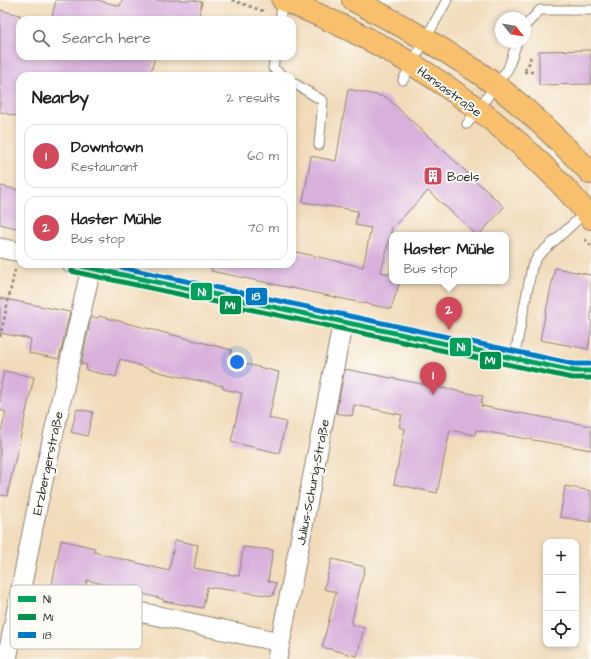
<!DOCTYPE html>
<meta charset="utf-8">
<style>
:root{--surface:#fff;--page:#f2f2f2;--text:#222;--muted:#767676;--line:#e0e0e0;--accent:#d1495b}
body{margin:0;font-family:"Architects Daughter",sans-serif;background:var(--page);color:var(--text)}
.controls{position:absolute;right:12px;bottom:12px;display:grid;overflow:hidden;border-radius:8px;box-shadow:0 2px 6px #0003}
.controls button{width:36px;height:36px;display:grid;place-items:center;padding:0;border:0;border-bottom:1px solid var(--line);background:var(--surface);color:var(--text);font:20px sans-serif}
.compass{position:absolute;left:495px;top:12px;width:36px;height:36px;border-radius:50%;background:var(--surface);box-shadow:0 2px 6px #0003;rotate:120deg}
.you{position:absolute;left:237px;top:362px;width:14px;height:14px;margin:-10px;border:3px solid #fff;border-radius:50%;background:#1a73e8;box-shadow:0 0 0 6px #1a73e833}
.badge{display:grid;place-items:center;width:26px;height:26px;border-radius:50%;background:var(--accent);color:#fff;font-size:13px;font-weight:700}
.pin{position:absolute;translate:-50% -33px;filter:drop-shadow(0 1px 2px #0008)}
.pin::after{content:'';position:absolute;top:21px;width:14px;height:12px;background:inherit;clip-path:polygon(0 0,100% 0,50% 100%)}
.popup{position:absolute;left:389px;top:232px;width:120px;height:52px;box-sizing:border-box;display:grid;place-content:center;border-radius:8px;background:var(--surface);filter:drop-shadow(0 1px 3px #0005);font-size:13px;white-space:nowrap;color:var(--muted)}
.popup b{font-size:15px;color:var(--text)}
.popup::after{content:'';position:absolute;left:50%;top:100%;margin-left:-8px;border:8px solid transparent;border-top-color:var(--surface)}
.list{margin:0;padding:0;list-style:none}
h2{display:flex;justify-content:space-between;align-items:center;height:52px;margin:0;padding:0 16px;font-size:17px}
h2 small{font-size:13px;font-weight:400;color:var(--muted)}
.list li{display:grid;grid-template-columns:26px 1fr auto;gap:12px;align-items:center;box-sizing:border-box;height:64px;margin:0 8px 8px;padding:0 8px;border:1px solid var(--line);border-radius:12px}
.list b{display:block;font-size:15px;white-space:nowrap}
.list p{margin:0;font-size:13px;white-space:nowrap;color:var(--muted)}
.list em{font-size:13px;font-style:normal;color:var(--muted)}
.icon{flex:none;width:22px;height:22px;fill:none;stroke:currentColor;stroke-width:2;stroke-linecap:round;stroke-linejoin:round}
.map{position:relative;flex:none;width:591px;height:659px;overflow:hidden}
.search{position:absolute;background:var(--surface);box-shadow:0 2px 6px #0003;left:16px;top:16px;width:280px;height:44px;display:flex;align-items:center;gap:10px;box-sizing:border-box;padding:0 14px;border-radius:12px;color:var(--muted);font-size:15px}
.panel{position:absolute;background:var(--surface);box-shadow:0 2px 6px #0003;left:16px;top:72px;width:280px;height:196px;border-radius:12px}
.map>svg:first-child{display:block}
</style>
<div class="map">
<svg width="591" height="659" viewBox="0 0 591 659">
<rect width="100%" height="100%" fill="#fdfcf7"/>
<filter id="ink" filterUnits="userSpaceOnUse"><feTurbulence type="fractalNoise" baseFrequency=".025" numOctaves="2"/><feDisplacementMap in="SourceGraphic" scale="8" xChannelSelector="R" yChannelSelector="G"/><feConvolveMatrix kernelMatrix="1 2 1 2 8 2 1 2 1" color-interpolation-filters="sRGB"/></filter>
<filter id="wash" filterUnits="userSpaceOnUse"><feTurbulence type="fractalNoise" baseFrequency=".012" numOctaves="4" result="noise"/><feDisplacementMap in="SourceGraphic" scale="16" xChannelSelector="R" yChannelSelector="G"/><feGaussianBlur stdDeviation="0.9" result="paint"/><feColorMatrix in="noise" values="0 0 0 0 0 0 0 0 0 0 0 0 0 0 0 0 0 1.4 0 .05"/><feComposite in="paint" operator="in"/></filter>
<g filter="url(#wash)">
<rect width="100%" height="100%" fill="#f1dbba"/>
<g id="blocks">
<path fill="#d8b0db" d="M56,0H97L120,6L122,0H193L202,2L198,20H51Z
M0,10L20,15V56H155L150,76H20V117L0,112Z
M591,50V84L539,85V51Z
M348,89L386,97L504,207L479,235H477L428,191L392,228L381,272L392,275V281H400L391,309L211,271L212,264H292V251L363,267L371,228L355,225L358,211L303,202L311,156L336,161Z
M0,186L20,190V229L0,224Z
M555,268L591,275V332L588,349L540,340Z
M0,298L70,312L59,359L29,353L31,339L0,333Z
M99,316L232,350L229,360L279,372L269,418L286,422L279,453L231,442L242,393L223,389V386L159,372L120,359L116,377L86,370L87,365L81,364L91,317L98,318Z
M345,369L483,396L481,406L591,426V450L476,430L475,435L450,430L437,493L394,484L405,429L399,427L402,415L354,405L352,416L336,413Z
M4,371L34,377L7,496L0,495V435L6,412L0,410V389Z
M77,409L93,412L87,436L71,432Z
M565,486L591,491V522L560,517Z
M61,540L95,548L94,552L169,571L175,540L198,545L194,568L239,576L243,547L273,550L268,581L276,583L273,596L207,587L203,608L163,601V599L87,580L83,602L50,594Z
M332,559L365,567L351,624L364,628L357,656L322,647L336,592L324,589Z"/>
</g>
</g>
<g filter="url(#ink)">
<use href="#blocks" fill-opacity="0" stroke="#8e8372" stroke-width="1"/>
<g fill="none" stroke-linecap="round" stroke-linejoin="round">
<g stroke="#8e8372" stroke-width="11">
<path id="service" d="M280,20L283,0
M525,26L540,10H591
M275,56L273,68L283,76
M403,80L447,0
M292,82L323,101L319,145
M467,124L508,69L517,42
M514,359L532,267L538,256L586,212"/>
</g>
<g stroke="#8e8372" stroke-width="21">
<path id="minor" d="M0,248L20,252
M72,264L573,371H591
M109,621L135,611L280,642
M7,659L38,503L91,268
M277,659L343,321"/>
</g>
<g stroke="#8e8372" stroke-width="24">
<path id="primary" d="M283,0C400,46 511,120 591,218
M353,0C398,23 441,47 482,75C522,103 557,139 591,173"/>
</g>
<path stroke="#8e8372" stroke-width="2.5" stroke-dasharray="3 3" stroke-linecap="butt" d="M232,0L266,12
M525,70L531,60L529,55
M524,72H536
M585,239L591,246
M0,337L15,270
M36,605L90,617"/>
<use href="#service" stroke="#fff" stroke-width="9"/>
<use href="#minor" stroke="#fff" stroke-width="19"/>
<use href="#primary" stroke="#f8bf6c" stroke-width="22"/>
<g stroke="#fdfcf7" stroke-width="8">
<path id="bus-1" d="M72,264L573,371H591"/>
</g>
<g stroke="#fdfcf7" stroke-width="8">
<path id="bus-2" d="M71,271L572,378H591"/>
</g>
<g stroke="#fdfcf7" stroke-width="8">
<path id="bus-3" d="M106,264L574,364H591"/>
</g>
<use href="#bus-1" stroke="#03a15e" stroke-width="5"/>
<use href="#bus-2" stroke="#00924d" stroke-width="5"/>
<use href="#bus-3" stroke="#007ac3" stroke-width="5"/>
</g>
</g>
<defs>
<g id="building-square" transform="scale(1)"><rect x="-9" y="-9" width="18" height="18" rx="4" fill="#d1495b" stroke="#fdfcf7"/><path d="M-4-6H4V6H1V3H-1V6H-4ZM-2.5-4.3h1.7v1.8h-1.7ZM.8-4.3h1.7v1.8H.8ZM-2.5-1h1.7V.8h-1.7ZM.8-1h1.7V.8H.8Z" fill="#fff"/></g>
</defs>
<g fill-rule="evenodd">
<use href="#building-square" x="433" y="176"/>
</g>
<g text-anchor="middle" stroke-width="4" stroke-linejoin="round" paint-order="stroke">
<g font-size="13" fill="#2b2b2b" stroke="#fdfcf7">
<text transform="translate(450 91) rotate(36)" y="5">Hansastraße</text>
<text transform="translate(47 463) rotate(-78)" y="5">Erzbergerstraße</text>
<text transform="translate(312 482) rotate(-79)" y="5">Julius-Schurig-Straße</text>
</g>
<g font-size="13" fill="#2b2b2b" stroke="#fdfcf7" text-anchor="start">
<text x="447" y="181">Boels</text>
</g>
</g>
<rect x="10" y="585" width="132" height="64" rx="6" fill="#fdfcf7" stroke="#bebdba" stroke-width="1"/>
<rect x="18" y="596" width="18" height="6" fill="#03a15e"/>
<rect x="18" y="614" width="18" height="6" fill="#00924d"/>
<rect x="18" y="632" width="18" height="6" fill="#007ac3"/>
<g font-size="11" fill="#2b2b2b">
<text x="43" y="603">N1</text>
<text x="43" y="621">M1</text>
<text x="43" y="639">18</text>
</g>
<g stroke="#fdfcf7" stroke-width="1.5">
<rect x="190" y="282" width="23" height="19" rx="4" fill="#03a15e"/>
<rect x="245" y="287" width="23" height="19" rx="4" fill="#007ac3"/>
<rect x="219" y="295" width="23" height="20" rx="4" fill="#00924d"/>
<rect x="449" y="337" width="23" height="20" rx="4" fill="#03a15e"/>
<rect x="479" y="351" width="23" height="19" rx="4" fill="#00924d"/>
</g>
<g font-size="11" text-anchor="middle" font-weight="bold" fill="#fff">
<text x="202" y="296">N1</text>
<text x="256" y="300">18</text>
<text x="230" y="309">M1</text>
<text x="461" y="351">N1</text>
<text x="490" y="364">M1</text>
</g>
</svg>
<div class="controls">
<button>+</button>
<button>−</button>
<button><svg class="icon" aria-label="locate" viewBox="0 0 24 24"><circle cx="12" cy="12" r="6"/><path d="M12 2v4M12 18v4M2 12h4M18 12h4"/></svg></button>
</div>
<svg class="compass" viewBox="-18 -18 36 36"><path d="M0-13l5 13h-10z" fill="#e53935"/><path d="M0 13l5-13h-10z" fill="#767676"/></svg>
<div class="you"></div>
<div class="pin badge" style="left:433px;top:395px">1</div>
<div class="pin badge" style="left:449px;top:330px">2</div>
<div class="popup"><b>Haster Mühle</b>Bus stop</div>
<div class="search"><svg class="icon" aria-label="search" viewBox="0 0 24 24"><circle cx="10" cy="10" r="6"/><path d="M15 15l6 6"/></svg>Search here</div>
<section class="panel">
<h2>Nearby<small>2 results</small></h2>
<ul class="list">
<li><span class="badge">1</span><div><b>Downtown</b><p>Restaurant</p></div><em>60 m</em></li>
<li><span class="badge">2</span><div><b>Haster Mühle</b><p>Bus stop</p></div><em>70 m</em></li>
</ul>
</section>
</div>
